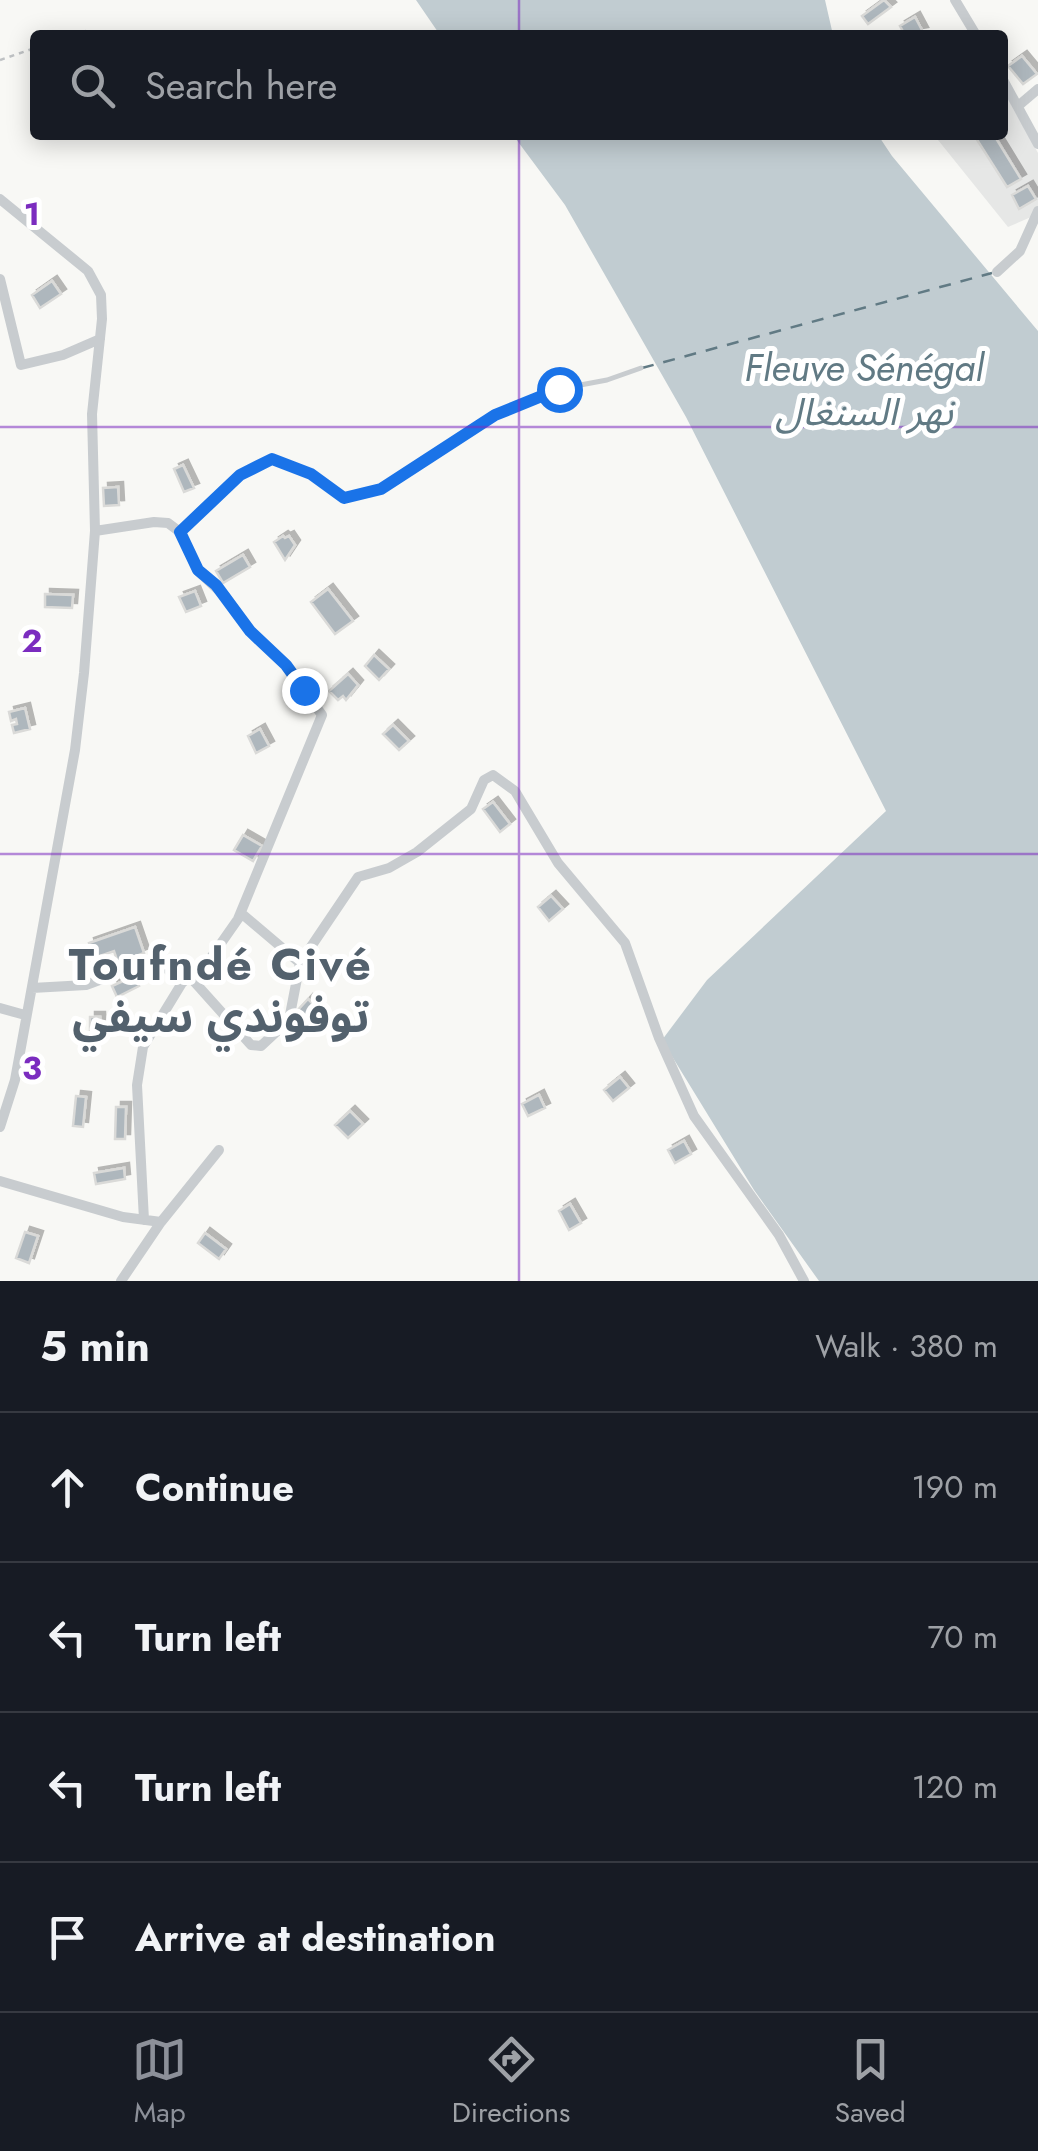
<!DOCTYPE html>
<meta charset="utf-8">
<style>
:root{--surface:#171b24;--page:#242831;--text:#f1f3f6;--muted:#9ea1a6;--line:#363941;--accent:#8c9099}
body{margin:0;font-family:Jost,"Noto Sans Arabic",sans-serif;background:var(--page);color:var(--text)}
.stop{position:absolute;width:30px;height:30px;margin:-22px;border:8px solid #1a73e8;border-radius:50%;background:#fff}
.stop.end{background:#1a73e8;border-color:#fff;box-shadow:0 2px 10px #0008}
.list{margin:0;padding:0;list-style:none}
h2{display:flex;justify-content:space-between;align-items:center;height:130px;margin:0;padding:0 40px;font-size:42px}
h2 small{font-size:32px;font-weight:400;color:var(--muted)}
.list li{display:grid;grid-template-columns:65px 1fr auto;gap:30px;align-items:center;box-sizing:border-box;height:150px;padding:0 40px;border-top:2px solid var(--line)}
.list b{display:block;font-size:38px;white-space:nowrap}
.list em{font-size:32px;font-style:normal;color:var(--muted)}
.icon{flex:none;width:55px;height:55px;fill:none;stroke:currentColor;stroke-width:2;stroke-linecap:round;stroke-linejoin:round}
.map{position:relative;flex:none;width:1038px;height:1281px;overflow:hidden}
.search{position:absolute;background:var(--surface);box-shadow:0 5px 25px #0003;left:30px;right:30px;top:30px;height:110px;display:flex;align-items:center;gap:25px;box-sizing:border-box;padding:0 35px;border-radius:10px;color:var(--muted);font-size:38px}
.sheet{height:730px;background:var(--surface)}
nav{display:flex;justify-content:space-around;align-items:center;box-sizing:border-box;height:140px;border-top:2px solid var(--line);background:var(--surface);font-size:28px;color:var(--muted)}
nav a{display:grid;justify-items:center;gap:5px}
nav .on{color:var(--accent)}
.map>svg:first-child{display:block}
</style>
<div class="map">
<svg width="1038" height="1281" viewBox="0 0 1038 1281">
<defs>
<filter id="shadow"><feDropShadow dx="5" dy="-5" stdDeviation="0" flood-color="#0004"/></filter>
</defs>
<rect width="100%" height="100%" fill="#f8f8f5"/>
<path fill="#e6e7e6" d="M1003,90L1038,153V214L1008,227L934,135H1003Z"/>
<path fill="#c1ccd1" d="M416,0H825L833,35H440Z
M513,135H878L892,156L1038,331V1281H819L754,1190L662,1040L707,980L886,811L686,417L565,205Z"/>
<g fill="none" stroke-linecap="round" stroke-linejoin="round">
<path stroke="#617a84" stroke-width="2.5" stroke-dasharray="12 10" stroke-linecap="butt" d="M642,368L992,273"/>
</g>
<path fill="#aeb7bd" stroke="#dadad8" stroke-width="2.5" filter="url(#shadow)" d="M884,0L891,7L868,24L862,16Z
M915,17L923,32L905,35L900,26Z
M1022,56L1037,74L1023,84L1008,66Z
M974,135H994L1021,179L1007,187Z
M1028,186L1036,199L1019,209L1012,195Z
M52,281L61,294L40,308L32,295Z
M183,465L194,488L184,492L174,469Z
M118,487L119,505L104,506L103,488Z
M283,536L285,538L289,536L295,545L285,560L274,542Z
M243,555L250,567L223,583L216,571Z
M328,589L353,621L335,634L311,602Z
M195,591L201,606L186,612L179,597Z
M45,594L73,595L72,608L45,607Z
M374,655L389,669L379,680L365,666Z
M348,674L358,685L346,700L343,696L338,700L329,691Z
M25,708L30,729L14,733L12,725L17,724L16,719L11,721L9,712Z
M393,725L409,741L399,750L383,734Z
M260,729L269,746L256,753L248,736Z
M493,802L510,824L500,832L483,809Z
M243,835L262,846L253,861L234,850Z
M551,896L563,909L549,921L538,907Z
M135,927L144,953L118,963L114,951L94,958L89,943Z
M134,976L139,986L117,997L112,986Z
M308,999L319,1010L307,1023L299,1019L296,1012Z
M90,1017H100L101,1042H90Z
M620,1077L629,1088L613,1101L604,1090Z
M539,1095L545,1108L528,1116L522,1104Z
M76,1096L86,1097L83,1127L73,1126Z
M116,1107H126L125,1139H115Z
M350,1111L363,1124L348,1138L335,1125Z
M684,1141L691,1154L675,1163L668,1150Z
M124,1168L125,1179L96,1184L94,1173Z
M570,1204L581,1223L569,1230L559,1211Z
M25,1232L38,1236L29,1263L16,1258Z
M205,1233L226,1249L219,1259L198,1243Z"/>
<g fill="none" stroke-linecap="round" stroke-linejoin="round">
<path stroke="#bfc2c4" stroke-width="2.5" stroke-dasharray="5 5" stroke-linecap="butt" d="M74,35L86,31
M0,60L35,48"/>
<path stroke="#c8cccf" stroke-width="5" d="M242,474L272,459L311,474L344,497L381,489L495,415L559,389L607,380L641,368"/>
<path stroke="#c8cccf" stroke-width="10" d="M955,0L976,35
M1003,80L1038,144
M1018,106L1038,89
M0,199L88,271L101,295L102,319L92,414L95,531L84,673L75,750L15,1080L0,1127
M997,272L1020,251L1038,211
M0,279L21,365L63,355L100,339
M95,531L154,522L168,523L180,532L198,571L225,596L250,631L286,665L322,715L238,919L210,959L182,983L143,1047L137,1085L144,1220
M180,532L240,475
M241,913L300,963
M190,977L251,1045L261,1046L289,1020L300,963L358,877L389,868L417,852L471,809L484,780L493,775L515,791L558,863L625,943L659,1038L694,1116L779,1235L804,1281
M32,988L86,985L137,966L163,965L182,983
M0,1008L25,1015
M0,1181L123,1217L161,1222
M121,1281L161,1222L219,1150"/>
</g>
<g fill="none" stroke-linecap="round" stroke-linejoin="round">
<path stroke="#1a73e8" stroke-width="12" d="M304,690L286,665L250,631L216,585L198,570L180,532L240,475L272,459L311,474L344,498L381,489L495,415L559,389"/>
</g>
<path fill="none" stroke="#7b2cbf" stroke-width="2.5" stroke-opacity="0.55" d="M519,0V35M519,135V1281M0,427H1038M0,854H1038"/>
<g text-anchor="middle" stroke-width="10" stroke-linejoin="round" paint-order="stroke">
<g font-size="38" font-style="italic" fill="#617a84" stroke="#fff">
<text x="864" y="381">Fleuve Sénégal<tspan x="864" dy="44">نهر السنغال</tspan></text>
</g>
<g font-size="45" font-weight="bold" letter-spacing="2.5" fill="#53616d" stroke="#fff">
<text x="221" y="980">Toufndé Civé<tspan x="221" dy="52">توفوندي سيفي</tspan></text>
</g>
</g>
<g font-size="32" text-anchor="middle" font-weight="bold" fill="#7b2cbf" stroke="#fff" stroke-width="10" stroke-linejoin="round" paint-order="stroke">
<text x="32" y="225">1</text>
<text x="32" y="652">2</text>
<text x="32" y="1079">3</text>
</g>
</svg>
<div class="stop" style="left:559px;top:389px"></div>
<div class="stop end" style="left:304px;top:690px"></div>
<div class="search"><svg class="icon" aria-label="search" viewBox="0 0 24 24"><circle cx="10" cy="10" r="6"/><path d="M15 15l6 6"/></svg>Search here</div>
</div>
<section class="sheet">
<h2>5 min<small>Walk · 380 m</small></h2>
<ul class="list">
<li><svg class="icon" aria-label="ahead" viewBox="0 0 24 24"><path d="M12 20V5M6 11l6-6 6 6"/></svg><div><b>Continue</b></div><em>190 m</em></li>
<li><svg class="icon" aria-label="left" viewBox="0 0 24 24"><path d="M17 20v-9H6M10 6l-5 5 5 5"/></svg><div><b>Turn left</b></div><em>70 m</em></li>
<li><svg class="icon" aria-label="left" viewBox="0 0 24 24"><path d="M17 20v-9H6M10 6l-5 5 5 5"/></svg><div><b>Turn left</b></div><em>120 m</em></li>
<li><svg class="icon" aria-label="arrive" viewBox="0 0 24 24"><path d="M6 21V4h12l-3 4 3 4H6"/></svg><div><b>Arrive at destination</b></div></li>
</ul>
</section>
<nav>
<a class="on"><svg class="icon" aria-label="map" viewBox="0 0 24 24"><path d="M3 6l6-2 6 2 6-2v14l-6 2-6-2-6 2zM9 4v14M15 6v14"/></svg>Map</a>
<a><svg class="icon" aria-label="directions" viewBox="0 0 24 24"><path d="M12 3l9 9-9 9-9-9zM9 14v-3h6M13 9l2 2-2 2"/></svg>Directions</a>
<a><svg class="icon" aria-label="saved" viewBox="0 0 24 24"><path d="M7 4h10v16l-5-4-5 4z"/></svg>Saved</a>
</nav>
